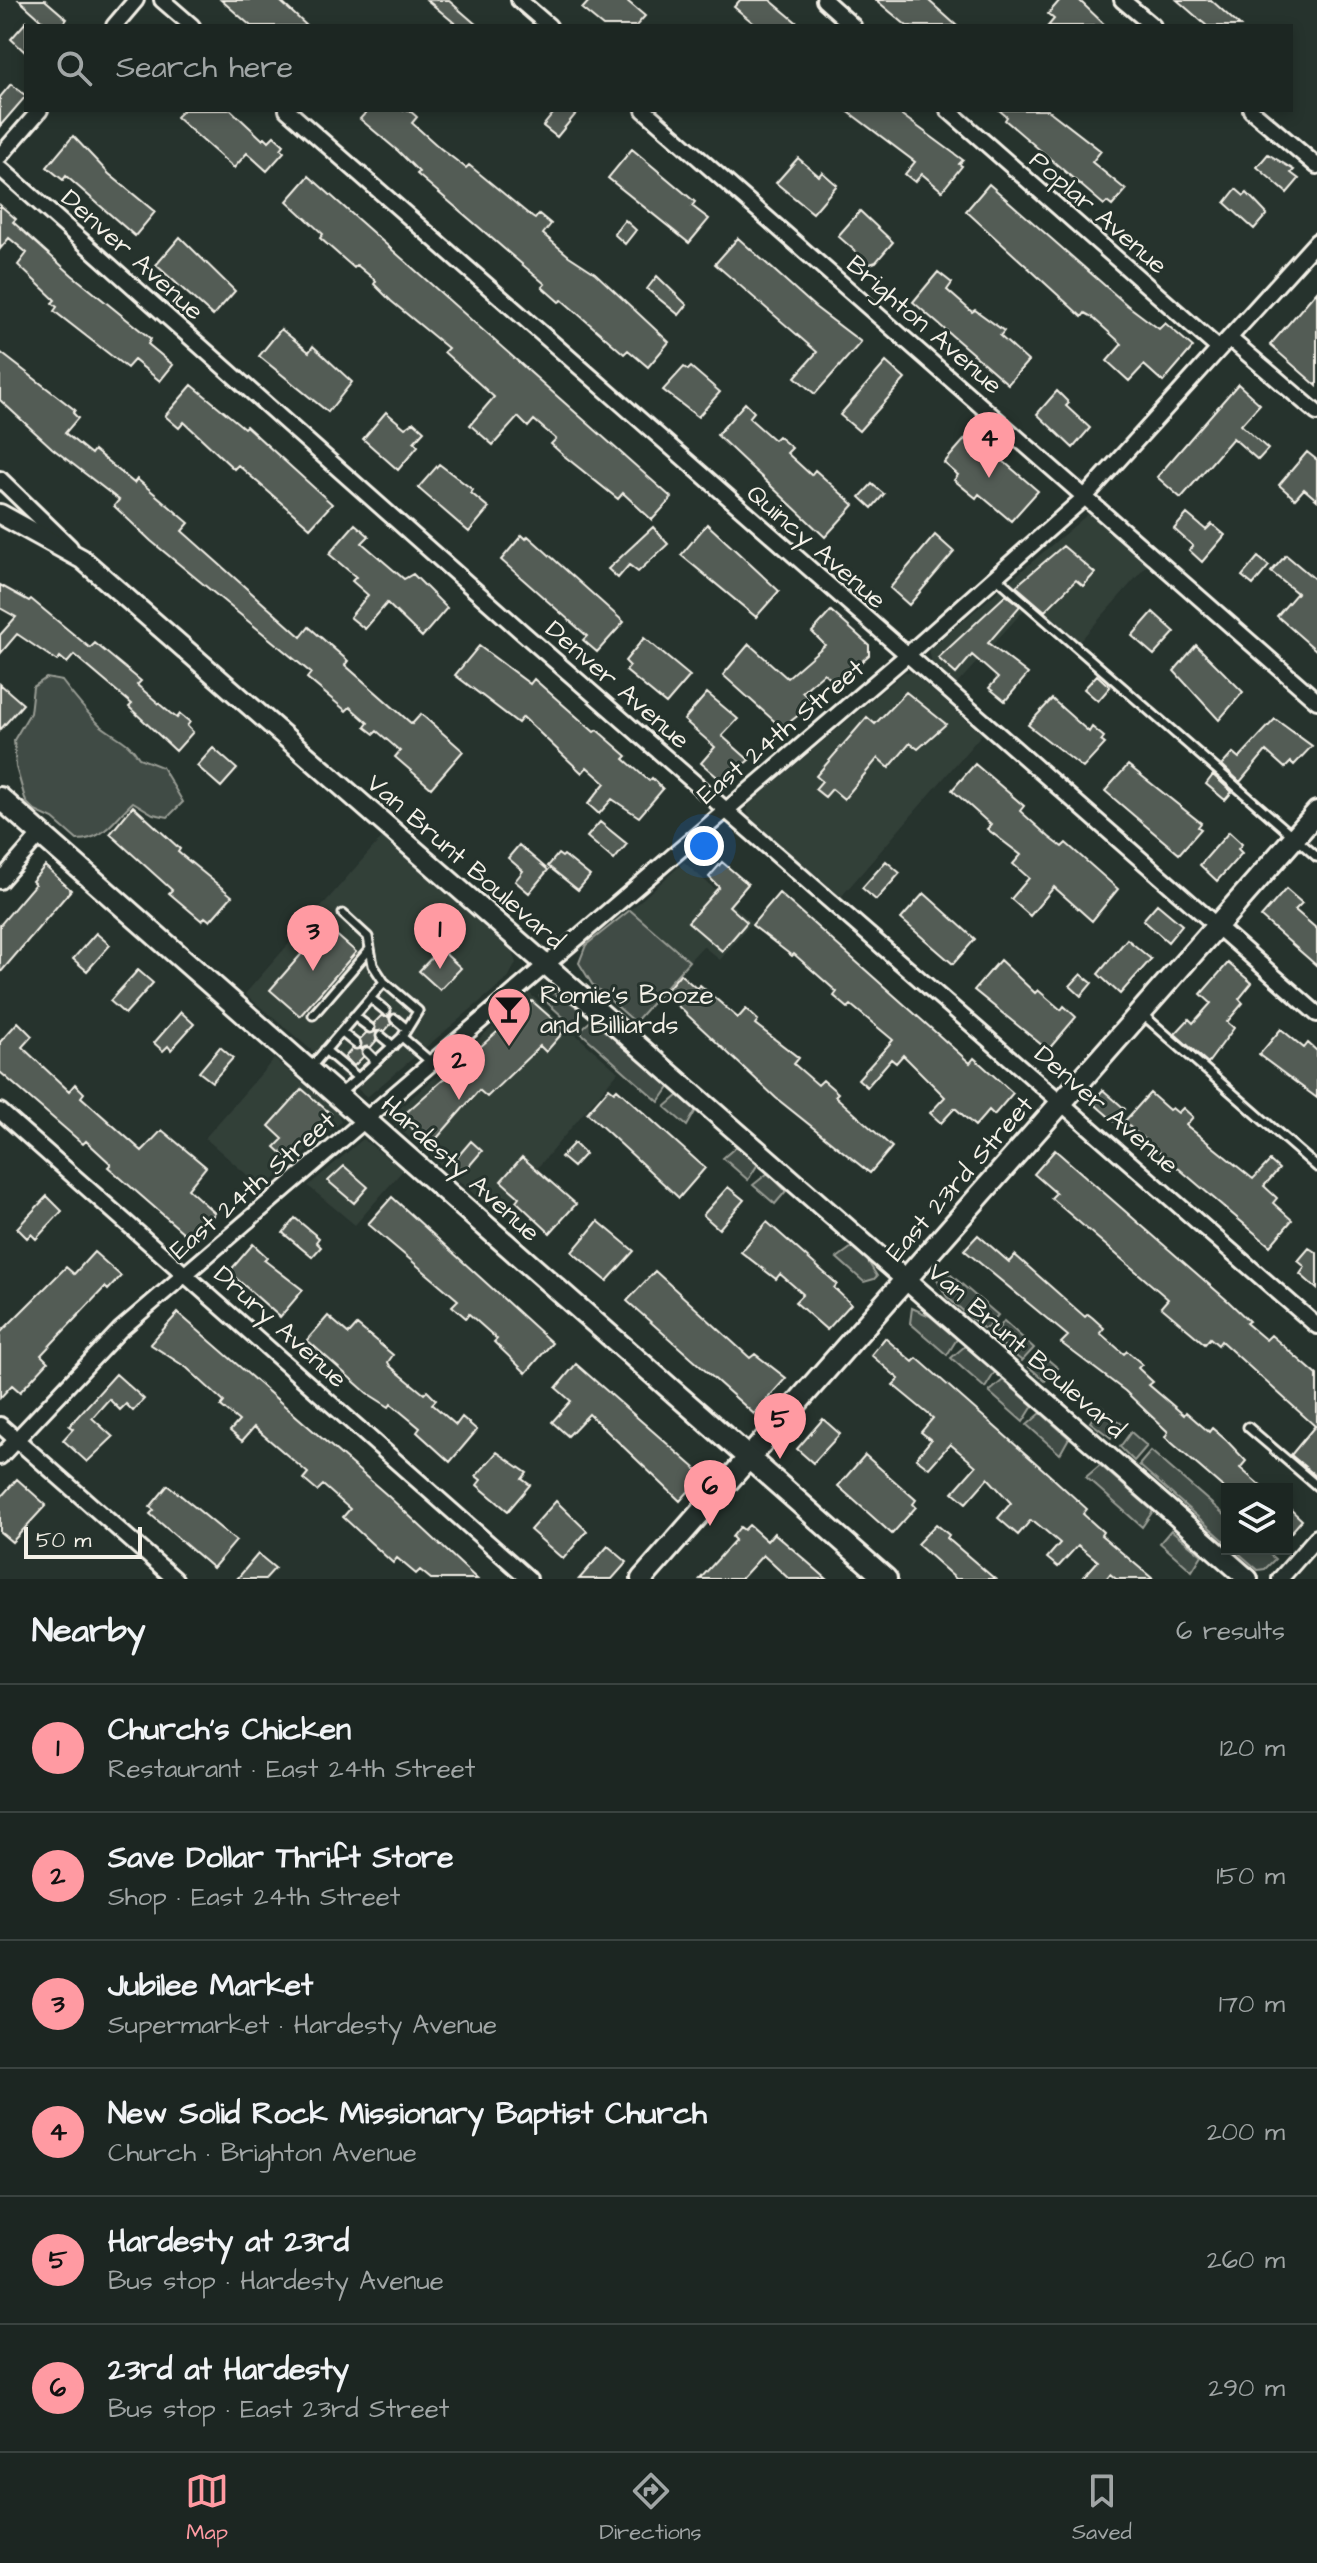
<!DOCTYPE html>
<meta charset="utf-8">
<style>
:root{--surface:#1c2622;--page:#29322f;--text:#f1f3f6;--muted:#a0a5a5;--line:#3a4340;--accent:#ff9aa2}
body{margin:0;font-family:"Architects Daughter",sans-serif;background:var(--page);color:var(--text)}
.controls{position:absolute;right:24px;bottom:24px;display:grid;overflow:hidden;border-radius:0px;box-shadow:0 4px 12px #0003}
.controls button{width:72px;height:72px;display:grid;place-items:center;padding:0;border:0;border-bottom:2px solid var(--line);background:var(--surface);color:var(--text);font:40px sans-serif}
.scale{position:absolute;left:24px;bottom:20px;width:118px;box-sizing:border-box;padding-left:8px;border:4px solid #f4f1e8;border-top:0;font-size:22px;line-height:28px;white-space:nowrap;color:#f4f1e8;-webkit-text-stroke:6px #26332d;paint-order:stroke}
.you{position:absolute;left:704px;top:846px;width:28px;height:28px;margin:-20px;border:6px solid #fff;border-radius:50%;background:#1a73e8;box-shadow:0 0 0 12px #1a73e833}
.badge{display:grid;place-items:center;width:52px;height:52px;border-radius:50%;background:var(--accent);color:#111;font-size:26px;font-weight:700}
.pin{position:absolute;translate:-50% -66px;filter:drop-shadow(0 2px 4px #0008)}
.pin::after{content:'';position:absolute;top:42px;width:28px;height:24px;background:inherit;clip-path:polygon(0 0,100% 0,50% 100%)}
.list{margin:0;padding:0;list-style:none}
h2{display:flex;justify-content:space-between;align-items:center;height:104px;margin:0;padding:0 32px;font-size:34px}
h2 small{font-size:26px;font-weight:400;color:var(--muted)}
.list li{display:grid;grid-template-columns:52px 1fr auto;gap:24px;align-items:center;box-sizing:border-box;height:128px;padding:0 32px;border-top:2px solid var(--line)}
.list b{display:block;font-size:30px;white-space:nowrap}
.list p{margin:0;font-size:26px;white-space:nowrap;color:var(--muted)}
.list em{font-size:26px;font-style:normal;color:var(--muted)}
.icon{flex:none;width:44px;height:44px;fill:none;stroke:currentColor;stroke-width:2;stroke-linecap:round;stroke-linejoin:round}
.map{position:relative;flex:none;width:1317px;height:1579px;overflow:hidden}
.search{position:absolute;background:var(--surface);box-shadow:0 4px 12px #0003;left:24px;right:24px;top:24px;height:88px;display:flex;align-items:center;gap:20px;box-sizing:border-box;padding:0 28px;border-radius:0px;color:var(--muted);font-size:30px}
.sheet{height:872px;background:var(--surface)}
nav{display:flex;justify-content:space-around;align-items:center;box-sizing:border-box;height:112px;border-top:2px solid var(--line);background:var(--surface);font-size:22px;color:var(--muted)}
nav a{display:grid;justify-items:center;gap:4px}
nav .on{color:var(--accent)}
.map>svg:first-child{display:block}
</style>
<div class="map">
<svg width="1317" height="1579" viewBox="0 0 1317 1579">
<rect width="100%" height="100%" fill="#26332d"/>
<filter id="ink" filterUnits="userSpaceOnUse"><feTurbulence type="fractalNoise" baseFrequency=".0125" numOctaves="2"/><feDisplacementMap in="SourceGraphic" scale="16" xChannelSelector="R" yChannelSelector="G"/><feConvolveMatrix kernelMatrix="1 2 1 2 8 2 1 2 1" color-interpolation-filters="sRGB"/></filter>
<g filter="url(#ink)">
<path fill="#333f39" d="M1088,514L1149,563L1072,650L1024,610L957,684L932,663L929,650Z
M905,672L912,673L982,734L840,898L752,820L747,812L749,804Z
M384,835L510,946L516,963L508,978L367,1097L245,994Z
M684,862L752,922L720,960L703,946L689,961L630,910Z
M530,994L618,1072L498,1215L397,1127L391,1116Z
M274,1059L338,1113L341,1122L263,1189L205,1138Z
M363,1139L403,1170L355,1225L308,1186Z"/>
<path fill="#414b45" stroke="#9a9e96" stroke-width="2" d="M46,678L62,681C74,697 85,711 100,725C115,737 129,741 139,758L162,767L183,802L168,817L153,814L133,802C113,820 106,839 77,840L53,819L35,811L26,802L16,767L14,740L30,713L33,687Z
M630,910L689,961L635,1022L592,984L579,963L586,945Z
M548,990L583,1010L573,1026L540,996Z
M593,1019L670,1086L659,1102L579,1031Z
M679,1095L696,1110L687,1126L665,1107Z
M737,1146L758,1164L748,1180L723,1158Z
M768,1173L786,1191L775,1204L753,1185Z
M852,1247L867,1260L877,1276L874,1279L864,1282L837,1258Z
M944,1269L998,1315L987,1328H983L947,1297L936,1278Z
M912,1308L930,1316L957,1339L947,1355L910,1323Z
M1004,1321L1034,1348L1022,1361L993,1337Z
M965,1346L995,1372L985,1388L951,1358Z
M1040,1353L1058,1368L1045,1381L1029,1367Z
M1003,1380L1033,1406L1023,1422L989,1392Z
M1101,1406L1123,1425L1111,1438L1090,1422Z
M1041,1413L1069,1438L1060,1454L1027,1425Z
M1131,1432L1147,1446L1134,1461L1120,1447Z
M1151,1451L1227,1517V1543L1139,1465Z
M1100,1465L1153,1511L1142,1527L1086,1477Z
M1171,1530L1202,1555L1192,1571L1160,1543Z
M1234,1549H1263L1275,1559L1265,1569L1258,1570Z"/>
<path fill="#525c55" stroke="#f4f1e8" stroke-width="2" d="M19,0H45L67,19L62,26H48Z
M221,0H279L307,26H251Z
M427,0H448L478,26H458Z
M590,0H626L645,16L636,26H603L582,9Z
M740,0H770L801,26H757L734,7Z
M876,0H928L957,26H907Z
M1060,0H1079L1106,26H1048L1054,19L1048,14Z
M1177,0H1211L1240,26H1207Z
M26,22V53L11,39Z
M11,84L26,96L0,126V97Z
M183,110H231L263,140L265,137L269,141L274,136L284,145L281,149L284,152L267,171L247,153L234,168L176,117Z
M368,110H409L417,117L412,123L440,148L466,168L469,165L532,217L535,219L539,214L551,224L543,234L569,256L595,273L669,342L648,367L628,350L624,354L562,300L559,302L542,287L545,284L417,174L419,172L398,151L360,119Z
M556,110H579L557,137L543,126Z
M846,110H895L963,160L959,164L962,166L942,191L922,174L915,182L905,174L915,162Z
M999,110H1048L1101,151L1092,162L1126,190L1112,206L1107,202L1104,205L1005,120L1007,117Z
M73,136L109,174L155,212L135,236L66,176L63,180L47,167Z
M632,149L695,202L692,206L709,219L689,243L608,178Z
M1268,154L1294,170L1291,173L1299,179L1287,193L1257,167Z
M798,158L819,176L822,172L837,185L813,213L776,183Z
M309,176L672,498L652,520L623,493L618,499L563,455L551,444L556,439L534,420L528,427L518,417L493,445L470,425L494,397L444,352L448,348L391,301L374,284L376,281L357,265L354,268L320,238L323,234L287,201Z
M989,184L1127,305L1159,329L1165,323L1193,347L1163,382L1144,365L1129,381L1107,361L1122,344L1092,317L1085,313L1082,317L966,211Z
M1236,189L1244,196L1247,193L1267,214L1254,229L1225,203Z
M0,205L16,219L13,222L72,275L151,339L148,344L173,365L160,381L134,360L127,368L54,311L57,307L52,303L55,300L18,265L27,253L9,238L0,249Z
M860,211L893,242L876,262L870,264L838,236Z
M625,220L636,230L625,244L614,234Z
M180,237L235,291L213,316L156,265Z
M738,238L815,307L861,342L815,394L795,377L817,352L715,264Z
M938,272L952,283L947,290L972,312L975,310L1004,331L1000,336L1028,361L1008,384L913,302Z
M657,276L687,305L679,315L647,289Z
M1317,291V386L1270,345Z
M281,329L309,352L313,346L352,382L328,412L259,356Z
M0,352L75,410L73,413L78,418L65,433L91,454L94,450L134,483L137,479L189,523L182,531L301,637L309,627L348,661L345,665L412,724L421,714L463,751L431,788L395,757L400,751L377,731L374,734L365,727L368,723L350,707L346,711L307,678L311,673L151,541L114,506L119,500L52,448L0,400Z
M886,362L905,379L859,431L840,415Z
M684,367L688,370L691,367L720,392L698,417L663,390Z
M1238,384L1260,404L1241,425L1268,449L1258,460L1233,438L1181,498L1157,477Z
M192,385L244,428L246,426L332,504L310,528L238,465L234,469L184,422L179,428L165,416Z
M1057,391L1069,403L1066,406L1090,428L1073,448L1037,414Z
M745,403L754,412L749,418L774,440L778,436L792,448L787,453L811,475L815,470L854,505L825,537L717,435Z
M386,412L405,428L414,422L424,431L414,442L418,446L398,470L363,439Z
M972,431L1008,456L1003,461L1038,491L1011,521L979,494L976,498L954,480L958,475L944,463Z
M1307,452L1317,460V500L1304,489L1295,499L1279,485Z
M439,464L473,490L471,493L489,508L469,532L418,488Z
M872,484L884,494L872,508L860,497Z
M1187,514L1206,530L1212,524L1225,535L1202,562L1189,550L1193,546L1174,529Z
M355,524L369,536L362,543L404,579L413,574L447,608L422,637L387,603L365,629L350,617L368,595L352,581L356,577L329,554Z
M707,524L779,591L756,617L681,555Z
M653,527L668,544L638,572L629,565L618,578L608,569Z
M522,535L526,539L528,536L624,622L597,652L583,640L587,636L501,560Z
M935,535L954,552L909,605L890,588Z
M1063,546L1095,573L1083,586L1076,580L1045,611L1016,586Z
M1286,555L1317,581V651L1277,616L1297,593L1271,572Z
M1258,557L1269,566L1253,585L1242,576Z
M0,585L29,601L31,599L90,648L95,643L141,681L137,685L170,713L177,718L180,714L190,722L187,726L193,732L176,751L129,707L132,704L74,655L67,663L60,657L57,661L17,634L0,654V635L16,617L0,608Z
M1006,595L1020,606L988,643L1028,674L1005,701L989,688L998,678L972,655L956,674L938,658Z
M831,611L869,645V655L836,684L824,673L802,692L814,703L782,728L723,675L749,644L787,678L825,645L812,632Z
M1153,612L1175,632L1154,655L1132,636Z
M644,638L690,676L666,704L626,671L630,666L625,661Z
M1196,645L1243,692L1219,720L1174,671Z
M479,646L530,684L534,679L594,732L597,730L627,756L624,759L649,781L652,778L663,789L639,817L612,799L599,814L588,804L605,783L587,767L582,773L523,717L518,723L455,675Z
M1097,675L1110,687L1098,701L1084,689Z
M0,684L23,704L0,730Z
M906,692L946,724L918,749L910,743L889,768L878,758L844,799L832,789L825,797L815,789L822,781L816,776L867,717L875,724Z
M707,693L738,719L722,736L749,760L723,782L701,763L715,747L684,720Z
M1052,699L1089,732L1092,727L1104,737L1101,741L1105,744L1083,768L1028,725Z
M1275,719L1312,746L1294,765L1291,762L1285,768L1266,751L1240,782L1222,765L1233,753L1239,758Z
M213,748L237,769L221,787L197,766Z
M975,764L1024,806L1020,811L1049,837L1062,847L1066,843L1118,889L1092,921L1054,887L1030,916L1011,899L1029,878L1013,864L1021,855L987,829L991,825L952,790Z
M1128,765L1201,823L1198,827L1201,829L1179,854L1105,791Z
M1213,775L1232,792L1225,800L1206,784Z
M133,806L180,849L178,852L232,896L210,921L205,917L202,921L169,893L172,890L110,834Z
M600,822L627,844L614,860L587,837Z
M1229,832L1242,844L1238,849L1242,853L1217,881L1200,865Z
M519,845L548,870L529,893L515,881L523,871L508,858Z
M558,854L562,857L564,855L590,876L578,890L548,866Z
M886,861L900,873L876,900L862,888Z
M722,862L748,884L729,906L747,922L722,951L688,922L719,887L709,877Z
M45,866L71,890L0,973V925L35,884L32,881Z
M1286,889L1302,903L1295,910L1317,929V966L1261,917Z
M779,893L970,1063L974,1058L1013,1093L994,1115L989,1110L975,1126L955,1108L941,1123L930,1113L945,1097L903,1055L896,1063L891,1059L867,1087L858,1079L893,1040L851,1005L848,1008L834,996L837,992L794,954L792,956L752,925Z
M924,893L975,939L953,964L901,919Z
M1157,904L1182,925L1168,942L1143,920Z
M326,926L356,952L300,1016L270,990Z
M96,933L110,945L87,971L73,959Z
M1127,939L1151,959L1120,994L1098,974Z
M440,949L461,968L440,990L419,971Z
M1000,960L1035,993L1038,990L1061,1010L1064,1006L1076,1017L1048,1050L974,990Z
M1228,963L1252,983L1239,999L1243,1003L1227,1022L1234,1028L1208,1063L1175,1034L1189,1019L1193,1023L1211,1003L1201,994Z
M138,970L153,983L125,1014L110,1001Z
M680,974L697,989L700,985L738,1018L746,1009L758,1020L755,1024L799,1058L794,1064L818,1085L823,1080L838,1093L835,1096L892,1147L870,1173L776,1098L664,993Z
M1081,974L1092,983L1081,996L1070,986Z
M532,1001L565,1030L546,1052L540,1046L487,1097L479,1090L431,1145L400,1118Z
M181,1012L194,1024L171,1050L168,1046L163,1051L154,1043Z
M381,1016L389,1017L391,1024L385,1031H377L376,1041L371,1047L362,1048L363,1057L354,1066L345,1057L352,1049H361L360,1039L366,1033L375,1032L374,1023Z
M18,1022L32,1036L22,1047L69,1091L75,1084L84,1093L81,1097L142,1151L162,1130L206,1167L188,1189L215,1213L192,1240L108,1167L111,1164L86,1141L83,1144L0,1072V1042Z
M1281,1029L1304,1048L1308,1043L1317,1051V1098L1259,1055Z
M220,1047L233,1058L212,1082L199,1072Z
M609,1088L614,1092L617,1089L705,1168L679,1198L587,1113Z
M302,1089L331,1114L288,1159L275,1147L283,1139L269,1126Z
M1103,1090L1125,1109L1114,1121L1092,1102Z
M1150,1093L1169,1110L1172,1108L1178,1113L1183,1108L1193,1117L1186,1125L1253,1179L1270,1161L1279,1169L1264,1186L1277,1198L1273,1203L1292,1220L1270,1246L1124,1122Z
M471,1141L482,1151L464,1172L453,1162Z
M574,1143L585,1154L573,1167L561,1157Z
M1055,1150L1228,1301L1249,1321L1246,1323L1266,1340L1271,1335L1317,1375V1477L1291,1455L1315,1426L1221,1341L1218,1345L1210,1338L1205,1344L1161,1307L1168,1299L1051,1198L1056,1193L1034,1174Z
M522,1157L576,1204L550,1233L516,1201L519,1197L501,1181Z
M344,1166L368,1187L354,1203L328,1181Z
M728,1187L744,1200L719,1229L703,1215Z
M47,1196L62,1211L36,1239L31,1234L27,1238L17,1228Z
M392,1197L552,1343L526,1373L494,1342L497,1339L469,1314L466,1318L452,1306L458,1300L368,1224Z
M295,1218L319,1238L316,1242L321,1247L312,1257L283,1233Z
M598,1221L634,1251L607,1281L572,1252Z
M767,1222L837,1284L834,1288L851,1304L827,1330L795,1302L803,1294L780,1274L776,1279L741,1252Z
M978,1235L1009,1262L1015,1255L1085,1317L1088,1314L1093,1318L1104,1328L1100,1333L1124,1354L1127,1351L1142,1364L1138,1368L1153,1382L1149,1385L1184,1415L1186,1412L1209,1432L1212,1428L1227,1441L1246,1461L1240,1468L1264,1489H1225L1165,1437L1168,1432L1125,1391L1061,1343L1068,1336L964,1250Z
M253,1244L267,1257L264,1260L303,1290L280,1317L229,1272Z
M1309,1248L1317,1253V1289L1300,1274L1305,1267L1298,1261Z
M94,1252L121,1276L108,1290L105,1287L41,1355L48,1362L20,1392L12,1385L0,1398V1333L66,1267L74,1274Z
M655,1271L750,1358L755,1354L786,1378L754,1414L627,1301Z
M178,1313L387,1495L477,1579H431L420,1570L416,1574L397,1558L393,1563L343,1517L350,1509L323,1485L317,1491L303,1479L308,1473L254,1427L242,1441L230,1431L239,1421L221,1406L224,1402L187,1368L150,1344Z
M328,1316L349,1334L357,1325L393,1355L388,1362L390,1366L424,1394L427,1391L436,1400L432,1404L456,1425L462,1417L477,1430L450,1462L417,1432L420,1428L391,1404L389,1407L367,1393L307,1340Z
M885,1338L913,1362L917,1358L1045,1471L1087,1509L1083,1514L1103,1532L1101,1535L1153,1579H1116L1110,1574L1106,1579H1082L1098,1561L1078,1545L1058,1567L1047,1558L1060,1543L1035,1522L1030,1521L1018,1535L998,1518L1011,1503L988,1478L966,1503L953,1492L976,1466L950,1444L929,1468L916,1458L931,1440L921,1432L933,1418L893,1385L899,1379L871,1355Z
M576,1364L703,1475L680,1501L589,1414L568,1436L552,1422L571,1401L556,1388Z
M116,1374L144,1399L133,1411L126,1404L120,1410L109,1399L92,1418L113,1437L87,1462L63,1440L73,1429L69,1426Z
M823,1419L840,1434L813,1463L797,1449Z
M497,1452L527,1473L522,1479L530,1485L508,1511L477,1485L481,1480L476,1476Z
M865,1455L916,1500L913,1504L916,1507L892,1534L838,1486Z
M17,1479L46,1505L12,1542L0,1532V1498Z
M168,1485L236,1541L213,1568L150,1514L154,1510L150,1507Z
M556,1501L587,1531L563,1559L530,1530Z
M1287,1506L1302,1520L1287,1537Z
M936,1524L949,1535L947,1538L995,1579H956L917,1544Z
M749,1525L767,1541L774,1533L827,1579H789L763,1555L741,1579H700L735,1540L732,1537L740,1527L744,1530Z
M608,1546L627,1562L612,1579H579Z
M258,1554L275,1568L265,1579H237Z"/>
<g fill="none" stroke-linecap="round" stroke-linejoin="round">
<g stroke="#f4f1e8" stroke-width="13">
<path id="service" d="M996,577L1317,857
M343,914L368,937L373,965L384,982
M370,998L386,1011
M1141,1013L1317,1167
M313,1015L370,949
M354,1016L370,1028
M395,1019L407,1029
M341,1032L356,1044
M381,1036L393,1046
M325,1050L358,1078L402,1037
M367,1052L376,1061
M311,1067L384,982L418,1011L402,1037L431,1062
M339,1094L358,1078
M1248,1427L1317,1486"/>
</g>
<g stroke="#f4f1e8" stroke-width="20">
<path id="minor" d="M162,0L192,26
M519,0L549,26
M824,0L853,26
M1122,0L1153,26
M114,26L136,0
M287,110L1317,1014
M644,110L1317,701
M948,110L1219,349
M1251,110L1317,166
M0,156L40,110
M0,168L523,633L1317,1326
M1229,338L1317,413
M0,479L70,547
M0,881L41,834
M0,1111L529,1579
M0,1425L175,1579
M0,1457L120,1330L906,656L1085,497L1317,241
M1280,1579L1317,1537"/>
</g>
<g stroke="#f4f1e8" stroke-width="24">
<path id="tertiary" d="M0,514L82,559L1248,1579"/>
</g>
<g stroke="#f4f1e8" stroke-width="26">
<path id="secondary" d="M0,798L886,1579
M642,1579L1317,812"/>
</g>
<use href="#service" stroke="#26332d" stroke-width="7"/>
<use href="#minor" stroke="#26332d" stroke-width="14"/>
<use href="#tertiary" stroke="#26332d" stroke-width="18"/>
<use href="#secondary" stroke="#26332d" stroke-width="20"/>
</g>
</g>
<defs>
<g id="bar-pin" transform="scale(2.3)"><path d="M0 17L-7.5 6A9.5 9.5 0 1 1 7.5 6Z" fill="#ff9aa2" stroke="#26332d"/><path d="M-6-5H6L.8 .8V4.5H3.5V6h-7V4.5H-.8V.8Z" fill="#111"/></g>
</defs>
<g fill-rule="evenodd">
<use href="#bar-pin" x="509" y="1009"/>
</g>
<g text-anchor="middle" stroke-width="6" stroke-linejoin="round" paint-order="stroke">
<g font-size="26" fill="#f4f1e8" stroke="#26332d">
<text transform="translate(1099 212) rotate(41)" y="9">Poplar Avenue</text>
<text transform="translate(133 254) rotate(42)" y="9">Denver Avenue</text>
<text transform="translate(925 324) rotate(41)" y="9">Brighton Avenue</text>
<text transform="translate(817 546) rotate(41)" y="9">Quincy Avenue</text>
<text transform="translate(618 684) rotate(41)" y="9">Denver Avenue</text>
<text transform="translate(780 731) rotate(-40)" y="9">East 24th Street</text>
<text transform="translate(466 861) rotate(41)" y="9">Van Brunt Boulevard</text>
<text transform="translate(1107 1109) rotate(41)" y="9">Denver Avenue</text>
<text transform="translate(461 1168) rotate(42)" y="9">Hardesty Avenue</text>
<text transform="translate(959 1178) rotate(-49)" y="9">East 23rd Street</text>
<text transform="translate(252 1185) rotate(-41)" y="9">East 24th Street</text>
<text transform="translate(281 1326) rotate(42)" y="9">Drury Avenue</text>
<text transform="translate(1027 1350) rotate(41)" y="9">Van Brunt Boulevard</text>
</g>
<g font-size="26" fill="#f4f1e8" stroke="#26332d" text-anchor="start">
<text x="540" y="1003">Romie's Booze<tspan x="540" dy="30">and Billiards</tspan></text>
</g>
</g>
</svg>
<div class="controls">
<button><svg class="icon" aria-label="layers" viewBox="0 0 24 24"><path d="M12 4l9 5-9 5-9-5zM3 14l9 5 9-5"/></svg></button>
</div>
<div class="scale">50 m</div>
<div class="you"></div>
<div class="pin badge" style="left:440px;top:969px">1</div>
<div class="pin badge" style="left:459px;top:1100px">2</div>
<div class="pin badge" style="left:313px;top:971px">3</div>
<div class="pin badge" style="left:989px;top:478px">4</div>
<div class="pin badge" style="left:780px;top:1459px">5</div>
<div class="pin badge" style="left:710px;top:1526px">6</div>
<div class="search"><svg class="icon" aria-label="search" viewBox="0 0 24 24"><circle cx="10" cy="10" r="6"/><path d="M15 15l6 6"/></svg>Search here</div>
</div>
<section class="sheet">
<h2>Nearby<small>6 results</small></h2>
<ul class="list">
<li><span class="badge">1</span><div><b>Church's Chicken</b><p>Restaurant · East 24th Street</p></div><em>120 m</em></li>
<li><span class="badge">2</span><div><b>Save Dollar Thrift Store</b><p>Shop · East 24th Street</p></div><em>150 m</em></li>
<li><span class="badge">3</span><div><b>Jubilee Market</b><p>Supermarket · Hardesty Avenue</p></div><em>170 m</em></li>
<li><span class="badge">4</span><div><b>New Solid Rock Missionary Baptist Church</b><p>Church · Brighton Avenue</p></div><em>200 m</em></li>
<li><span class="badge">5</span><div><b>Hardesty at 23rd</b><p>Bus stop · Hardesty Avenue</p></div><em>260 m</em></li>
<li><span class="badge">6</span><div><b>23rd at Hardesty</b><p>Bus stop · East 23rd Street</p></div><em>290 m</em></li>
</ul>
</section>
<nav>
<a class="on"><svg class="icon" aria-label="map" viewBox="0 0 24 24"><path d="M3 6l6-2 6 2 6-2v14l-6 2-6-2-6 2zM9 4v14M15 6v14"/></svg>Map</a>
<a><svg class="icon" aria-label="directions" viewBox="0 0 24 24"><path d="M12 3l9 9-9 9-9-9zM9 14v-3h6M13 9l2 2-2 2"/></svg>Directions</a>
<a><svg class="icon" aria-label="saved" viewBox="0 0 24 24"><path d="M7 4h10v16l-5-4-5 4z"/></svg>Saved</a>
</nav>
